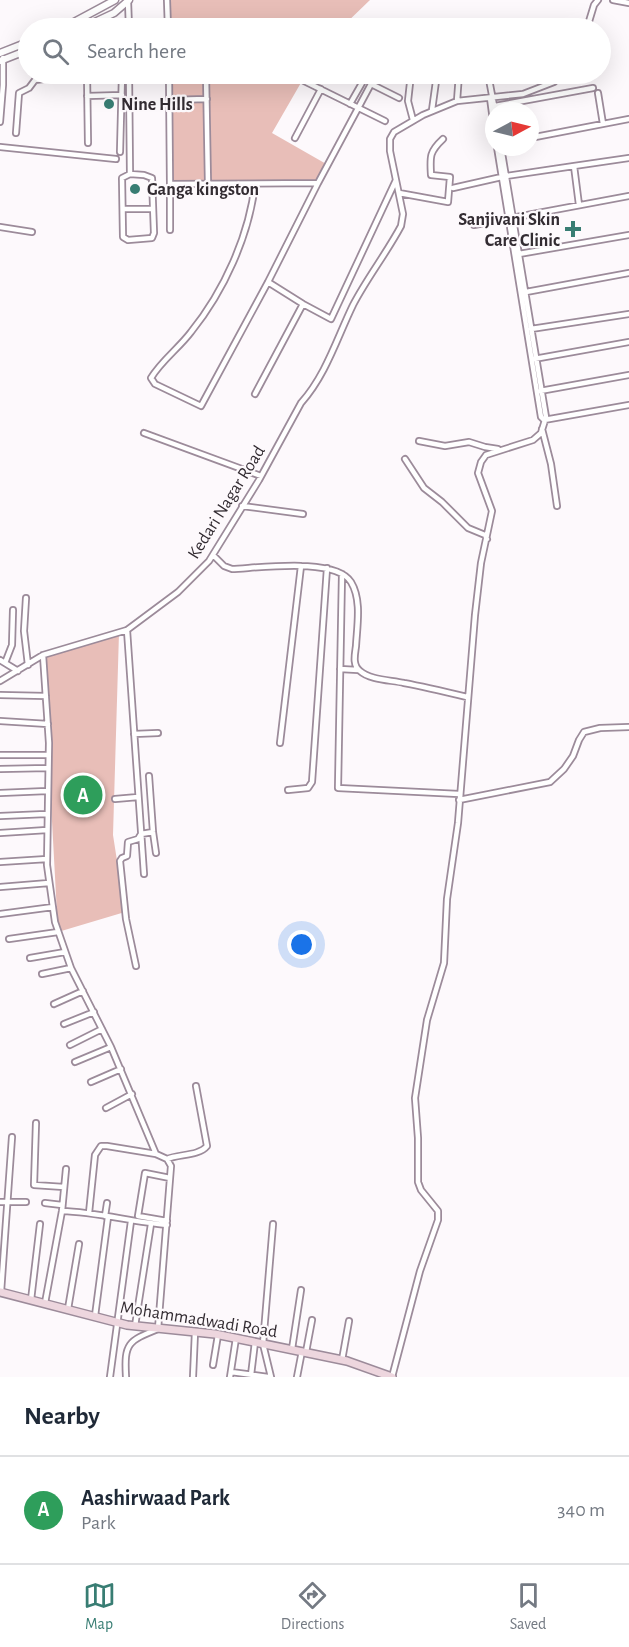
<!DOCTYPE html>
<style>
:root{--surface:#fff;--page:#f6f6f7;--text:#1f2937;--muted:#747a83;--line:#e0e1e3;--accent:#387d73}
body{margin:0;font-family:"Alegreya Sans",sans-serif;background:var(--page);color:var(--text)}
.compass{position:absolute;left:485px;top:102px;width:54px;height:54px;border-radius:50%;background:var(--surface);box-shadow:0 6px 24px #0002;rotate:83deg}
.you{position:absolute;left:302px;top:945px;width:21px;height:21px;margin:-15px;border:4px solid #fff;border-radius:50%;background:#1a73e8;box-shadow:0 0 0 9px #1a73e833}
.badge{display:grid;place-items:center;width:39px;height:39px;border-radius:50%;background:var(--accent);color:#fff;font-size:20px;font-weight:700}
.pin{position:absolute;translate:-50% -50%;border:3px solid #fff;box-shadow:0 2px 6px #0006}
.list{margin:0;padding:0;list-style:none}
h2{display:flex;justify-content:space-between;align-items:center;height:78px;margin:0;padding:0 24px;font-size:26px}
h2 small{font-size:20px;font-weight:400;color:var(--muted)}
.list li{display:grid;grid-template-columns:39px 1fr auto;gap:18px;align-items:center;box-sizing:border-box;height:108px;padding:0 24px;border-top:2px solid var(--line)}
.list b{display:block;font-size:22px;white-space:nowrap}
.list p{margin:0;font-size:20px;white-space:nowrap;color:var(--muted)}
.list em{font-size:20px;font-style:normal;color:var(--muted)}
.icon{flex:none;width:33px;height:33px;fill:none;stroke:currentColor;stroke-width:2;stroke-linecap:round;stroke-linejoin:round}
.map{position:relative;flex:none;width:629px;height:1377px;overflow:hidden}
.search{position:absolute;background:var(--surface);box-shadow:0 6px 24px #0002;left:18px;right:18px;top:18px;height:66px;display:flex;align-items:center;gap:15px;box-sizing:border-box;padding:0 21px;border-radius:33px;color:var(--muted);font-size:22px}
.sheet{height:186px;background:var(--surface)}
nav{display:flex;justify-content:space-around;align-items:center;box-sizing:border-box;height:84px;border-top:2px solid var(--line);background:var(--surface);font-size:16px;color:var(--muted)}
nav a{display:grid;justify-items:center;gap:3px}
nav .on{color:var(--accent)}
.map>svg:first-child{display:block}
</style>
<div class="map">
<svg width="629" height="1377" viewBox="0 0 629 1377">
<rect width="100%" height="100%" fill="#fdf9fc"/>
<path fill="#e8beb8" d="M168,0H370L341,28H167Z
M167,74H306L272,133L328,165L318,183L167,181Z
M119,633L113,835L125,912L58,932L43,655Z"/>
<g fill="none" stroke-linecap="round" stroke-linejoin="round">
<g stroke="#9c8b9a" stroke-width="8">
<path id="minor" d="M167,0L168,28
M613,0L629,3
M128,1L129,28
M206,26V28
M587,28L594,5L598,0
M87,74L88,143
M129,74L130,174L144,175L152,178L154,233L152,238L128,240L123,237L122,178L130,174
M169,74L170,184L318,183L371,84L399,98
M206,74L208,184
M411,74L408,101L413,120
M488,74L495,111
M304,81L385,121
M598,93L603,124
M87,96L122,95
M490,98L494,128
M170,100L207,99
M457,101L459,74
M350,104L362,83
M495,106L593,88
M432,110L437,74
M0,122L3,85V58
M16,133L19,93L29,88L35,80L53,78L64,74
M295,138L321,89
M530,138L629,119
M0,147L116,159
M497,147L541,417L544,420
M120,152L122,74
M255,184C249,236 224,291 191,332C179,348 161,361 151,378L155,384L201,406L268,282L318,183
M453,188L506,176L574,166
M399,193L448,202L450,177L431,175C430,157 429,152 443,139
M579,205L574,166L629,158
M123,209H153
M474,225L629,196
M0,227L32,232
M170,230V184
M519,254L629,235
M268,282L303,304L331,319L396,180L390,151V139L394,132L423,115L457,101L523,94L554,82L563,74
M526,292L629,273
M531,329L629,314
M534,359L629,342
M540,391L629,375
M255,394L303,304
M544,420L629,405
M542,429L551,464L557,506
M144,433L261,476
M419,441L445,446L469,442L485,447L498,449
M405,459L424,488L442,502L468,528L485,535L487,539
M242,506L303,514
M213,555L224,566L232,569C258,568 336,557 351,582C362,600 357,626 356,646C355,654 352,665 360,671C370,680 391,680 404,683C425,687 446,692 467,697
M342,574L338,788L459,794
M26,598L24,631L28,665
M127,630L144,874
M43,655L49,743L47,865L55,922L71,968L111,1047L156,1154L167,1159L171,1166L158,1329C128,1341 124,1343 126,1377
M0,660L18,671
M5,663L12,645L13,610
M340,669L358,670
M0,681L43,655L127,630L178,592L209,561L259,480L301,403C326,375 337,338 353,305C367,278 386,254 401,226L403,214L396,180
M0,695L46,696
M0,721L48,724
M134,734L158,733
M280,743L301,566
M0,755H48
M0,769L48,768
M149,776L153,832L156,853
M288,790L308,788L312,782L327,568
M0,793L47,791
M115,799L138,797
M459,800L550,782L564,769L573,756L579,740L584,732L600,728L629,727
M0,816L46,814
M0,833L47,830
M0,862L47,859
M0,887L49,883
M0,914L53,907
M9,939L58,932
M30,958L65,952
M136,966L126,919L120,861L122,858L127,856L128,842L138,839L141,834L153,832
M42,974L71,968
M54,1004L83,991
M64,1024L94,1012
M70,1045L102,1029
M75,1062L111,1047
M91,1082L121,1069
M106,1108L132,1094
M36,1123L34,1185L64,1187
M167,1159C179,1154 199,1156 207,1146L196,1086
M0,1202H26
M45,1203L62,1205
M62,1211C97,1212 132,1222 167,1225
M89,1213L95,1155L101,1146H107L156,1154
M105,1216L107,1203
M167,1221L138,1216L145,1173L170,1178
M1,1292L12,1137
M31,1300L40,1224
M45,1303L62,1211L66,1169
M68,1309L79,1244
M95,1316L108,1217
M135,1326L151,1224
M292,1349L301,1290
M306,1352L312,1320
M342,1360L349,1321
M213,1365L218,1335
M231,1372L268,1377
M251,1375L255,1342
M110,1377L131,1221
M193,1377L195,1332
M230,1377L236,1338
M271,1377L263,1344L273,1224
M297,1377L302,1351
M392,1377L420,1271L438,1220V1211L421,1190L418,1182V1138L415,1098L427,1020L444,963L447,899L458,823L475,615L481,563L492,511L478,473L481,462L486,455L533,440L541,433L546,417L501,147"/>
</g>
<g stroke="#9c8b9a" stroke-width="9">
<path id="tertiary" d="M63,28L115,0
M82,28L114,13L129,0
M0,53L28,42
M0,61L28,50"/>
</g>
<g stroke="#9c8b9a" stroke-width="10">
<path id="secondary" d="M0,1292L127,1325L215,1334L347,1361L392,1377"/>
</g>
<use href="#minor" stroke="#fff" stroke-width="4.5"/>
<use href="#tertiary" stroke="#fff" stroke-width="6"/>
<use href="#secondary" stroke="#edd6de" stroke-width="7"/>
</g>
<g fill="#387d73" stroke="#fdf9fc" stroke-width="2">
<circle cx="109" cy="104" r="6"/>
<circle cx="135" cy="189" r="6"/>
<path d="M570 220h6v6h6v6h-6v6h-6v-6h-6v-6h6z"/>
</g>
<g text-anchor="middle" stroke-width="4.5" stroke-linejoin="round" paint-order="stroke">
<g font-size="18" font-weight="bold" fill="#332c32" stroke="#fdf9fc" text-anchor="start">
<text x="121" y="110">Nine Hills</text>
<text x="147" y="195">Ganga kingston</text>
<text x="560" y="225" text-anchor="end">Sanjivani Skin<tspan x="560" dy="21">Care Clinic</tspan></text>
</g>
<g font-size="18" fill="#332c32" stroke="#fdf9fc">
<text transform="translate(226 502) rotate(-58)" y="6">Kedari Nagar Road</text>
<text transform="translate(199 1319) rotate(9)" y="6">Mohammadwadi Road</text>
</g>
</g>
</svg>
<svg class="compass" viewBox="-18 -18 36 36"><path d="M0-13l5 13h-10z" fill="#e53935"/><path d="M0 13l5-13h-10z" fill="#747a83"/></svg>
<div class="you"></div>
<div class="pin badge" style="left:83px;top:795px;background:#2e9e5b">A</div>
<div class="search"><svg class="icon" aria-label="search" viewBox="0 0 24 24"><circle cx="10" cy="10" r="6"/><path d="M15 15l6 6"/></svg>Search here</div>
</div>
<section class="sheet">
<h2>Nearby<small></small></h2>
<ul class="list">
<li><span class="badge" style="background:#2e9e5b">A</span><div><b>Aashirwaad Park</b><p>Park</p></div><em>340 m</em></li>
</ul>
</section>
<nav>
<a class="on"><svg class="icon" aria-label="map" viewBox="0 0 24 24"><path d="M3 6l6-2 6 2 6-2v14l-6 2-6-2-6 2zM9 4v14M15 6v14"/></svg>Map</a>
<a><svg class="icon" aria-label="directions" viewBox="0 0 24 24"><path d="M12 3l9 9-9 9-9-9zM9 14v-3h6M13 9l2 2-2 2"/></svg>Directions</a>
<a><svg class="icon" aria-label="saved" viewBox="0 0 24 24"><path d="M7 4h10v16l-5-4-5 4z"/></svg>Saved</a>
</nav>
